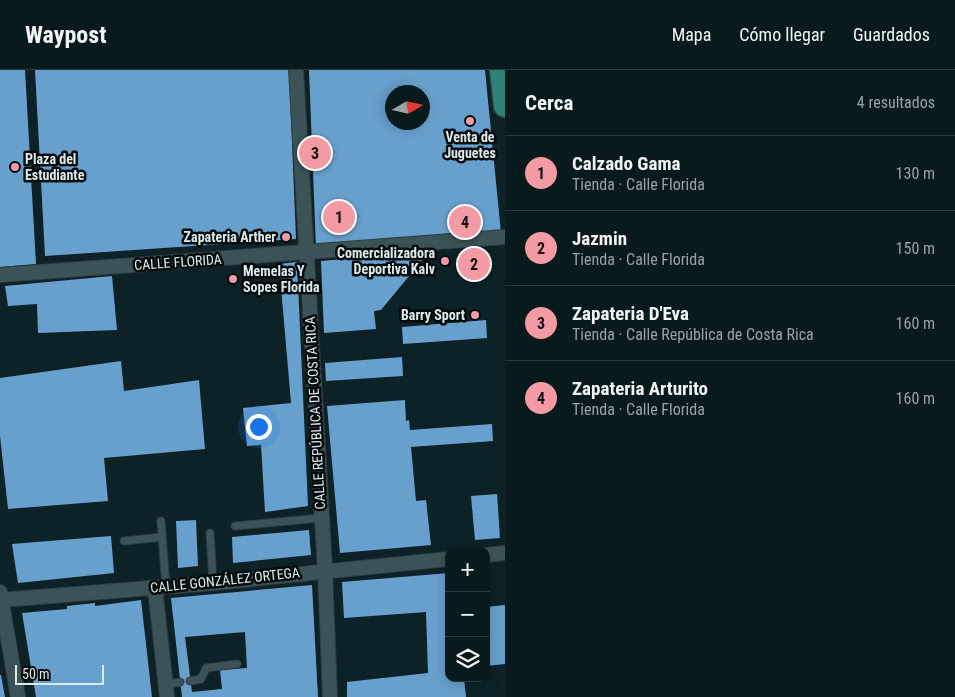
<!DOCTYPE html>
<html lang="es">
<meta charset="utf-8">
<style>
:root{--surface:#091a1d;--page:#122326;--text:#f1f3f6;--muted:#99a1a4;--line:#29383b;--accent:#f49aa4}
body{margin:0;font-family:"Roboto Condensed",sans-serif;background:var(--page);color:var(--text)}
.controls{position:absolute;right:15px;bottom:15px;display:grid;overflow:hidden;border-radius:10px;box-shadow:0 2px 12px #0003}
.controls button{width:45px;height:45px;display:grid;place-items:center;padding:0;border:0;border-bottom:1px solid var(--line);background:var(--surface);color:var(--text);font:25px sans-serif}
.compass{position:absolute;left:385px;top:15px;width:45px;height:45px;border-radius:50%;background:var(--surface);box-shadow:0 2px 12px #0003;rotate:81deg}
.scale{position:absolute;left:15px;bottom:12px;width:89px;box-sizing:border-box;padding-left:5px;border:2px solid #dceaed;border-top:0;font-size:14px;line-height:18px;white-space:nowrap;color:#dceaed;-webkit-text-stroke:4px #030a0c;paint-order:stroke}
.you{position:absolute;left:258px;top:356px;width:18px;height:18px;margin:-12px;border:4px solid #fff;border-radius:50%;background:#1a73e8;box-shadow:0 0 0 8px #1a73e833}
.badge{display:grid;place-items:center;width:32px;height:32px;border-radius:50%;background:var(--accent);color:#111;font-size:16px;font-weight:700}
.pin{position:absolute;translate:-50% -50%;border:2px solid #fff;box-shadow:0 1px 5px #0006}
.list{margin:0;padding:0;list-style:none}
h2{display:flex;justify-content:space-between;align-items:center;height:65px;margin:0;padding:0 20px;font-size:21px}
h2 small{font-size:16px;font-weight:400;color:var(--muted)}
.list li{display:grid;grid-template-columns:32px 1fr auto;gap:15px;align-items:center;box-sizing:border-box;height:75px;padding:0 20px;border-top:1px solid var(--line)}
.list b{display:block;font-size:19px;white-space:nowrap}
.list p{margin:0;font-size:16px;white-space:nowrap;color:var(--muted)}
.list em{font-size:16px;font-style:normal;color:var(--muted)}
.icon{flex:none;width:28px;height:28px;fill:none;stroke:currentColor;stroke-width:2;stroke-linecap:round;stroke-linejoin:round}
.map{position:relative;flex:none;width:505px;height:627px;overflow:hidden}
header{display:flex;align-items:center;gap:30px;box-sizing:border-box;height:70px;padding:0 25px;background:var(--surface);border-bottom:1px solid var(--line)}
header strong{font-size:24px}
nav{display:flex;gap:28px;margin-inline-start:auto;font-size:18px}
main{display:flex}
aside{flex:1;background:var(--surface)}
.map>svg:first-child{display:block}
</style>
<header>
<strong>Waypost</strong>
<nav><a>Mapa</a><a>Cómo llegar</a><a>Guardados</a></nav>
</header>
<main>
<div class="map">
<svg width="505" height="627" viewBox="0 0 505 627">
<rect width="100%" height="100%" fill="#0c2227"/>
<path fill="#68a0cd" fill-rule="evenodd" d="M0,0H25L36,194L0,197Z
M35,0H289L296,169L45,186Z
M309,0H485L501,163L316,178ZM392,22H422V52H392Z
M429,182L381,240L374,241L376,259L324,263L321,191Z
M297,192L308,436L265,442L261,375L247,376L243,338L291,333L279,194Z
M112,206L117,260L38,263L37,234L8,236L5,216Z
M486,250L487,268L403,274L402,257Z
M402,287L403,306L326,311L325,293Z
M121,291L124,321L199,310L205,379L104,388L108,431L8,439L0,366V308Z
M405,330L406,351L409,350L410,360L492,354L493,371L411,377L416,431L426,430L431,475L340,483L327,336Z
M497,424L500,468L475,470L471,426Z
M196,450L198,496L178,498L176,451Z
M309,460L311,485L233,493L232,467Z
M111,466L114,503L18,513L12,474Z
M449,503V608H464L466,627H347V612L428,603L426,542L344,548L342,512Z
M312,515L318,627H182L171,528ZM245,562L247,598L220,600L222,619L192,622L185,567Z
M141,530L152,627H36L22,543L67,539V536L95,533V536Z
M505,535V594L486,596V537Z
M0,605H1L5,627H0Z"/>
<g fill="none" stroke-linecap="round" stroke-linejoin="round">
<g stroke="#303d40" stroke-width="9">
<path id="lane" d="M161,451L166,517
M235,456L321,448
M210,463L213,513
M124,471L162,467
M190,611L201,609L206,598L237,594
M165,615L180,612"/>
</g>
<g stroke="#303d40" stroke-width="16">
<path id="street" d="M296,0L325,500L330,627
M0,205L505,167
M486,485L505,483
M155,518L167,627
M0,522L18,627
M1,530L213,513L449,489"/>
</g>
<g stroke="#303d40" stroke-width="25">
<path id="primary" d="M501,0L505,36"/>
</g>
<use href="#lane" stroke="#3b5357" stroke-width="7"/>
<use href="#street" stroke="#3b5357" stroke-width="14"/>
<use href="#primary" stroke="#2e8277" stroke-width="22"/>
</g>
<g fill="#f49aa4" stroke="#030a0c" stroke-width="2">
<circle cx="470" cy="51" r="5"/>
<circle cx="15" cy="97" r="5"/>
<circle cx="286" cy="167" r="5"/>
<circle cx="445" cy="191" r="5"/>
<circle cx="233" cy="209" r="5"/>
<circle cx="475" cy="245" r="5"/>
</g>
<g text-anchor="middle" stroke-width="5" stroke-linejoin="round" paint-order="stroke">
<g font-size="14" font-weight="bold" fill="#dceaed" stroke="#030a0c" text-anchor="end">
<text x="470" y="72" text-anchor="middle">Venta de<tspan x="470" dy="16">Juguetes</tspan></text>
<text x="25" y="94" text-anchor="start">Plaza del<tspan x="25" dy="16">Estudiante</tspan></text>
<text x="276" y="172">Zapateria Arther</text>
<text x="435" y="188">Comercializadora<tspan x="435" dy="16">Deportiva Kalv</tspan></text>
<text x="243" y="206" text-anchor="start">Memelas Y<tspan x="243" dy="16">Sopes Florida</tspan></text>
<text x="465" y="250">Barry Sport</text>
</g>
<g font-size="14" fill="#dceaed" stroke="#030a0c">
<text transform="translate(178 192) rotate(-4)" y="5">CALLE FLORIDA</text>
<text transform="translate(315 343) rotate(-93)" y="5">CALLE REPÚBLICA DE COSTA RICA</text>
<text transform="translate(225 510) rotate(-6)" y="5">CALLE GONZÁLEZ ORTEGA</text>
</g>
</g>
</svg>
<div class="controls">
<button>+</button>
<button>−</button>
<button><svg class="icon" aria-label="layers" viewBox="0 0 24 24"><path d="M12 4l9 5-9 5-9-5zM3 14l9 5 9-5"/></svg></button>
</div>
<svg class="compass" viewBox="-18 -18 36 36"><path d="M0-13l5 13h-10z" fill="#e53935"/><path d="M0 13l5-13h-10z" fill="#99a1a4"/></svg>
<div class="scale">50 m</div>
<div class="you"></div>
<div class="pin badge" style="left:339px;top:147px">1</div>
<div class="pin badge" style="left:474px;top:194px">2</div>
<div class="pin badge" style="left:315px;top:83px">3</div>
<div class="pin badge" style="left:465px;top:152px">4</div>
</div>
<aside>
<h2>Cerca<small>4 resultados</small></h2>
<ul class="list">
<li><span class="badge">1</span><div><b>Calzado Gama</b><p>Tienda · Calle Florida</p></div><em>130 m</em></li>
<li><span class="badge">2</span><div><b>Jazmin</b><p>Tienda · Calle Florida</p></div><em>150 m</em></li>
<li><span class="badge">3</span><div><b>Zapateria D'Eva</b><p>Tienda · Calle República de Costa Rica</p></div><em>160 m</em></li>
<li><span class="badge">4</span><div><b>Zapateria Arturito</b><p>Tienda · Calle Florida</p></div><em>160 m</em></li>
</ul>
</aside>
</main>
